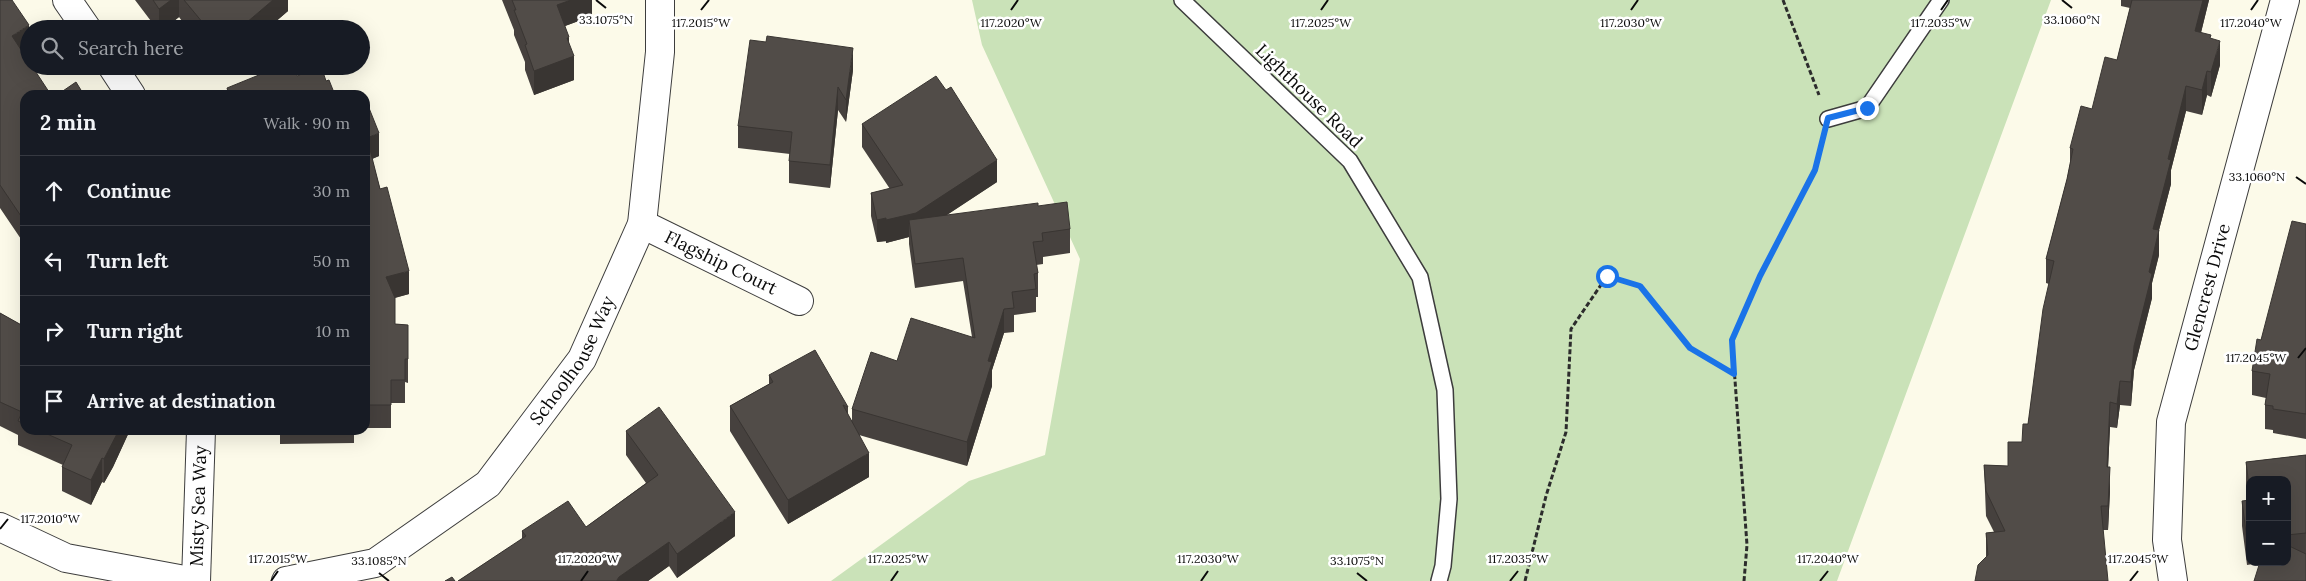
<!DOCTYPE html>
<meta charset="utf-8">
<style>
:root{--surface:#171b24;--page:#242831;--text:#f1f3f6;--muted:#9ea1a6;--line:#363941}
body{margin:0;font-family:Lora,serif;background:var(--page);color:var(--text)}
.controls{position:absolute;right:15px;bottom:15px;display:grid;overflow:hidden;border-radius:10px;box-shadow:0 5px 20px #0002}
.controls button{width:45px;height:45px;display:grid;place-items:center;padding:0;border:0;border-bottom:1px solid var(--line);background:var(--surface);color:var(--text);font:25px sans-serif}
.stop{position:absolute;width:15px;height:15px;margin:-11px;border:4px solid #1a73e8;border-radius:50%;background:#fff}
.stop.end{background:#1a73e8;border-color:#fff;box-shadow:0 1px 5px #0008}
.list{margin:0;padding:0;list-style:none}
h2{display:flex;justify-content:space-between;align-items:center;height:65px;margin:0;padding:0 20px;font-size:21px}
h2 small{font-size:16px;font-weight:400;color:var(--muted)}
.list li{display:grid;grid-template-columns:32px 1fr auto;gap:15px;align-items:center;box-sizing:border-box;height:70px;padding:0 20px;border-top:1px solid var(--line)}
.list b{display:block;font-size:19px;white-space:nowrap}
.list em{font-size:16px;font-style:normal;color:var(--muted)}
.icon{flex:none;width:28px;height:28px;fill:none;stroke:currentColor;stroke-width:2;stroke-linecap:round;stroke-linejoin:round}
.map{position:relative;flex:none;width:2306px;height:581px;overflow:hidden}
.search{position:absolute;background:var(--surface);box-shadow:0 5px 20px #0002;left:20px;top:20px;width:350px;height:55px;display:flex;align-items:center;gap:12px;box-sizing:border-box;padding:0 18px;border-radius:28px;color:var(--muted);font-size:19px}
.panel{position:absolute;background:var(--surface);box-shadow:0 5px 20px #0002;left:20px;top:90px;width:350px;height:345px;border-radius:15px}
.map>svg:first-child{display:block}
</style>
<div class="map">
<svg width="2306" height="581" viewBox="0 0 2306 581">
<rect width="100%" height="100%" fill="#fcfae9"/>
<path fill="#cae2b8" d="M972,0H2051L1837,581H831L969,481L1045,455L1080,259L982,45Z"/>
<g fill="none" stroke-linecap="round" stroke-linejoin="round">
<g stroke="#3d3d3d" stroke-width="18">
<path id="lane" d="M1182,0L1350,161L1420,277L1445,390L1449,499L1443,566L1439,581
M1828,119L1867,108L1941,0"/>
</g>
<g stroke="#3d3d3d" stroke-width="30">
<g id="street">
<path d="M67,0L87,29"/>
<path d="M112,66L131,95"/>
<path id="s1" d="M642,224L799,301"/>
<path d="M0,527L66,558L190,581"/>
<path id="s2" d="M196,581L201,430"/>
<path id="s3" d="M286,581L375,563L488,484L582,359L642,224L660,52V0"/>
<path id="s4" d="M2173,581L2167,540L2171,422L2285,0"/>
</g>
</g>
<path stroke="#2c2c2c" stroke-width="3" stroke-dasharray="5 2.5" stroke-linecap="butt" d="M1783,0L1819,95
M1525,581L1546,496L1566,432L1571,329L1607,276L1640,286L1690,348L1733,374
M1744,581L1747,545L1732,339L1760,276L1815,170L1821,144"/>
<use href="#lane" stroke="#fff" stroke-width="15"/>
<use href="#street" stroke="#fff" stroke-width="28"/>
</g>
<path fill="#46413e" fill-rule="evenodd" d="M0,0L22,52L25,95V245L0,208Z
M135,0H288V11L267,29H188L179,17L164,29H157Z
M502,0H592V16L565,26L569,45L574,80L534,95L525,70V62L514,35V30Z
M2121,0H2209L2201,33L2211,39L2220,65L2211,97L2207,95L2202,115L2186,111L2171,170V184L2159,230V255L2152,283V298L2134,370L2131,406L2120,405L2117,428L2110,427L2108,467L2110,491L2108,530H2103L1986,557V533L1994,532L1986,516L1984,465L2008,466L2022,442L2028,424L2049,284L2046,283V259L2067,179L2070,164V148L2092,109L2117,60L2130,8L2121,6Z
M853,70L846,122L838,110L830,188L789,183V161L790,154L738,148V126Z
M365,104L379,156L372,159L409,294L395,298V324L408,325V383L405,382V403H391V428H365Z
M862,124L997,182L947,215L1038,206L1070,229V253L1043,257V264L1036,265L1038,273V297H1036V312L1014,315V332L1004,333L992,370V386L967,466L859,435L869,477L788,524L730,431V406L769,384V375L848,407V415L852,421V409L897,361L972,337L963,281L915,288L909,244V237L886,243V241L877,242L871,216V193L890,189L862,147Z
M2306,224V439L2273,433V430L2265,429V405L2266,398L2252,395V371L2261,340Z
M0,313L25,327V430H130L113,467L104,483L102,482L91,505L62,491V467L63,465L18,445V435L0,426Z
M280,430H354V443L280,444Z
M626,431L735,536L677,578L669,566L648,581H458L522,539V531L586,527L646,483L626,455Z
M2306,455V581L2259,563L2247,565L2242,526V501H2248L2246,487V462ZM2250,480H2287V562H2250Z"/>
<path fill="#393532" d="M171,0H179V17L164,29H159V9Z
M273,0H288V11L267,29H239Z
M571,0H592V16L557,29V5Z
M2203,0H2209L2195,56V31Z
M29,25V48L12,59V36Z
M569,37V57L574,56V80L534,95V71L567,38Z
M2220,41V65L2211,97V72Z
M853,48V70L846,122V100Z
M2207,71V95L2202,115V90Z
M2186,86V111L2171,170V184L2153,253V229L2168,159Z
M838,87V110L830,188V165Z
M379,133V156L367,161V138Z
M997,160V182L916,235L909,220V237L886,243V220Z
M886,218V241L877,242V220Z
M2159,230V255L2152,283V298L2134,370L2131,406V382L2134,346L2149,272Z
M409,271V294L386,300V277Z
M1004,309V333L992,370V386L967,466V442L988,361Z
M2120,381V405L2117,428V404Z
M2110,402V427L2107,491V467Z
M119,430H130L113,467L104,483V459Z
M869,453V477L788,524V500Z
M102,458V482L91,505V480Z
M2110,467V491L2108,530V506Z
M735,512V536L677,578V554Z
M669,542V566L648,581H617L619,577Z"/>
<path fill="#514c48" stroke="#393532" d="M0,0H12L29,25L12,36L29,62V66H32L51,95H25V222L0,185Z
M153,0H171L159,9Z
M184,0H273L239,29H208Z
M512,0H571L557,5L569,37L567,38L574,56L534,71L525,45L527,44L514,10H516Z
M2132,0H2203L2195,31L2211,35L2210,38L2220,41L2211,72L2207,71L2202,90L2186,86L2168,159L2171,160L2153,229L2159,230L2149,272L2152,274L2134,346L2131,382L2120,381L2117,404L2110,402L2107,467H2110L2108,506H2101L2108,581H1975L1978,565L1988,555L1986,533L2005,531L1986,491L1984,465L2008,466V442H2022L2023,424H2028L2043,309L2054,261L2046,259L2067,179L2073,149L2070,148L2081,106L2092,109L2105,57L2117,60Z
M767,36L853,48L846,100L838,87L830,165L789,161L792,132L738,126L750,40L766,42Z
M281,66H293L297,76L321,66L326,81L329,80L335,95H229L227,88Z
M936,76L946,90L951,87L997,160L916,213L886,220V218L877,220L871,193L903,185L862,124Z
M76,82L84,95H57Z
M367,103L379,133L367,138L380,189L387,187L409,271L386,277L395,298V324L408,325V359H405V380H391V405H365V104Z
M1067,202L1070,229L1042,233L1043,241L1033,242L1038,273L1034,274L1036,289L1012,292L1014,308L1004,309L988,361L992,362L967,442L852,409L871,352L897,361L911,318L975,338L963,258L915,264L909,220L1038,203V206Z
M2292,221L2306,224V414L2273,409V406L2265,405L2270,374L2252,371L2257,339L2261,340Z
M0,313L25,327V424L18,421L22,412L0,402Z
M815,350L848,407L843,405L869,453L788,500L730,406L773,382L769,375Z
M659,407L735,512L677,554L669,542L619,577L617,580V581H458L526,536L522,531L568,501L586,527L658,475L626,431Z
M38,430H119L104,459L102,458L91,480L62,467L72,445Z
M2306,455V533L2287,535V480H2250V494L2246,462Z
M2250,500V540H2247L2242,501Z
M2287,545L2306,554V581H2254L2260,562H2287Z
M452,577L455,581H445Z"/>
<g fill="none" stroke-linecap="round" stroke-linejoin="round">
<path stroke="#1a73e8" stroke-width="6" d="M1607,276L1640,286L1690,348L1734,374L1732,340L1760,276L1815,170L1828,118L1867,108"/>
</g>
<path fill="none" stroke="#0a0a0a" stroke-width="2" d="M596,0L606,8M2062,0L2072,8M701,10L709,0M1011,10L1018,0M1321,10L1328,0M1631,10L1638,0M1941,10L1948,0M2251,10L2258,0M2296,177L2306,184M2298,358L2306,348M0,529L8,519M379,573L389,581M1357,573L1367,581M271,581L278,571M581,581L588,571M891,581L898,571M1201,581L1208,571M1510,581L1518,571M1820,581L1828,571M2130,581L2138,571"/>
<g text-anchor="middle" stroke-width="5" stroke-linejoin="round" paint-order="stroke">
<g font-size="18" fill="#0a0a0a" stroke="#fff">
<text transform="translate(1309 96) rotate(44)" y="6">Lighthouse Road</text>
<text dy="6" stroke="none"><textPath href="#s1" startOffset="88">Flagship Court</textPath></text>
<text dy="6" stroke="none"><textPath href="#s4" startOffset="299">Glencrest Drive</textPath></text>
<text dy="6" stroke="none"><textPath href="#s3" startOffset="379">Schoolhouse Way</textPath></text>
<text dy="6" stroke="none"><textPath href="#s2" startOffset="75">Misty Sea Way</textPath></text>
</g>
</g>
<g font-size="12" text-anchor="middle" fill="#0a0a0a" stroke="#fff" stroke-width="5" stroke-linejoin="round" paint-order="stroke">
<text x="2072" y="24">33.1060°N</text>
<text x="606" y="24">33.1075°N</text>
<text x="701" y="27">117.2015°W</text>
<text x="1011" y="27">117.2020°W</text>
<text x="1321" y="27">117.2025°W</text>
<text x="1631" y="27">117.2030°W</text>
<text x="1941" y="27">117.2035°W</text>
<text x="2251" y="27">117.2040°W</text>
<text x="2257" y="181">33.1060°N</text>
<text x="2256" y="362">117.2045°W</text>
<text x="50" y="523">117.2010°W</text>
<text x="278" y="563">117.2015°W</text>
<text x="588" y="563">117.2020°W</text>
<text x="898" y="563">117.2025°W</text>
<text x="1208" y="563">117.2030°W</text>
<text x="1518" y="563">117.2035°W</text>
<text x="1828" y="563">117.2040°W</text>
<text x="2138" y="563">117.2045°W</text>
<text x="379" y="565">33.1085°N</text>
<text x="1357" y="565">33.1075°N</text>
</g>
</svg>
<div class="controls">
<button>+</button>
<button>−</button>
</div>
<div class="stop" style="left:1607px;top:276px"></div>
<div class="stop end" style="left:1867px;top:108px"></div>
<div class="search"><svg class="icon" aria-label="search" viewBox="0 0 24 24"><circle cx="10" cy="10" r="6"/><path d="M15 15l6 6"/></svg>Search here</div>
<section class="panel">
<h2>2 min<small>Walk · 90 m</small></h2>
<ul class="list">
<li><svg class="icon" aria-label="ahead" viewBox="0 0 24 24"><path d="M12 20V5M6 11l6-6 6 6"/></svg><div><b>Continue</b></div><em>30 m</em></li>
<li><svg class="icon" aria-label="left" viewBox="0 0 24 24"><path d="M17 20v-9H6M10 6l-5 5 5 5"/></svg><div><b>Turn left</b></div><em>50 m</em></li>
<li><svg class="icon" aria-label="right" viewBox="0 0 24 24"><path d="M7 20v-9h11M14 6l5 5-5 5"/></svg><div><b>Turn right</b></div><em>10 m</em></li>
<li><svg class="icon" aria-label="arrive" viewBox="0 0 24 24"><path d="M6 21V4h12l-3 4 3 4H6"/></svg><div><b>Arrive at destination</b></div></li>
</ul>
</section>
</div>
